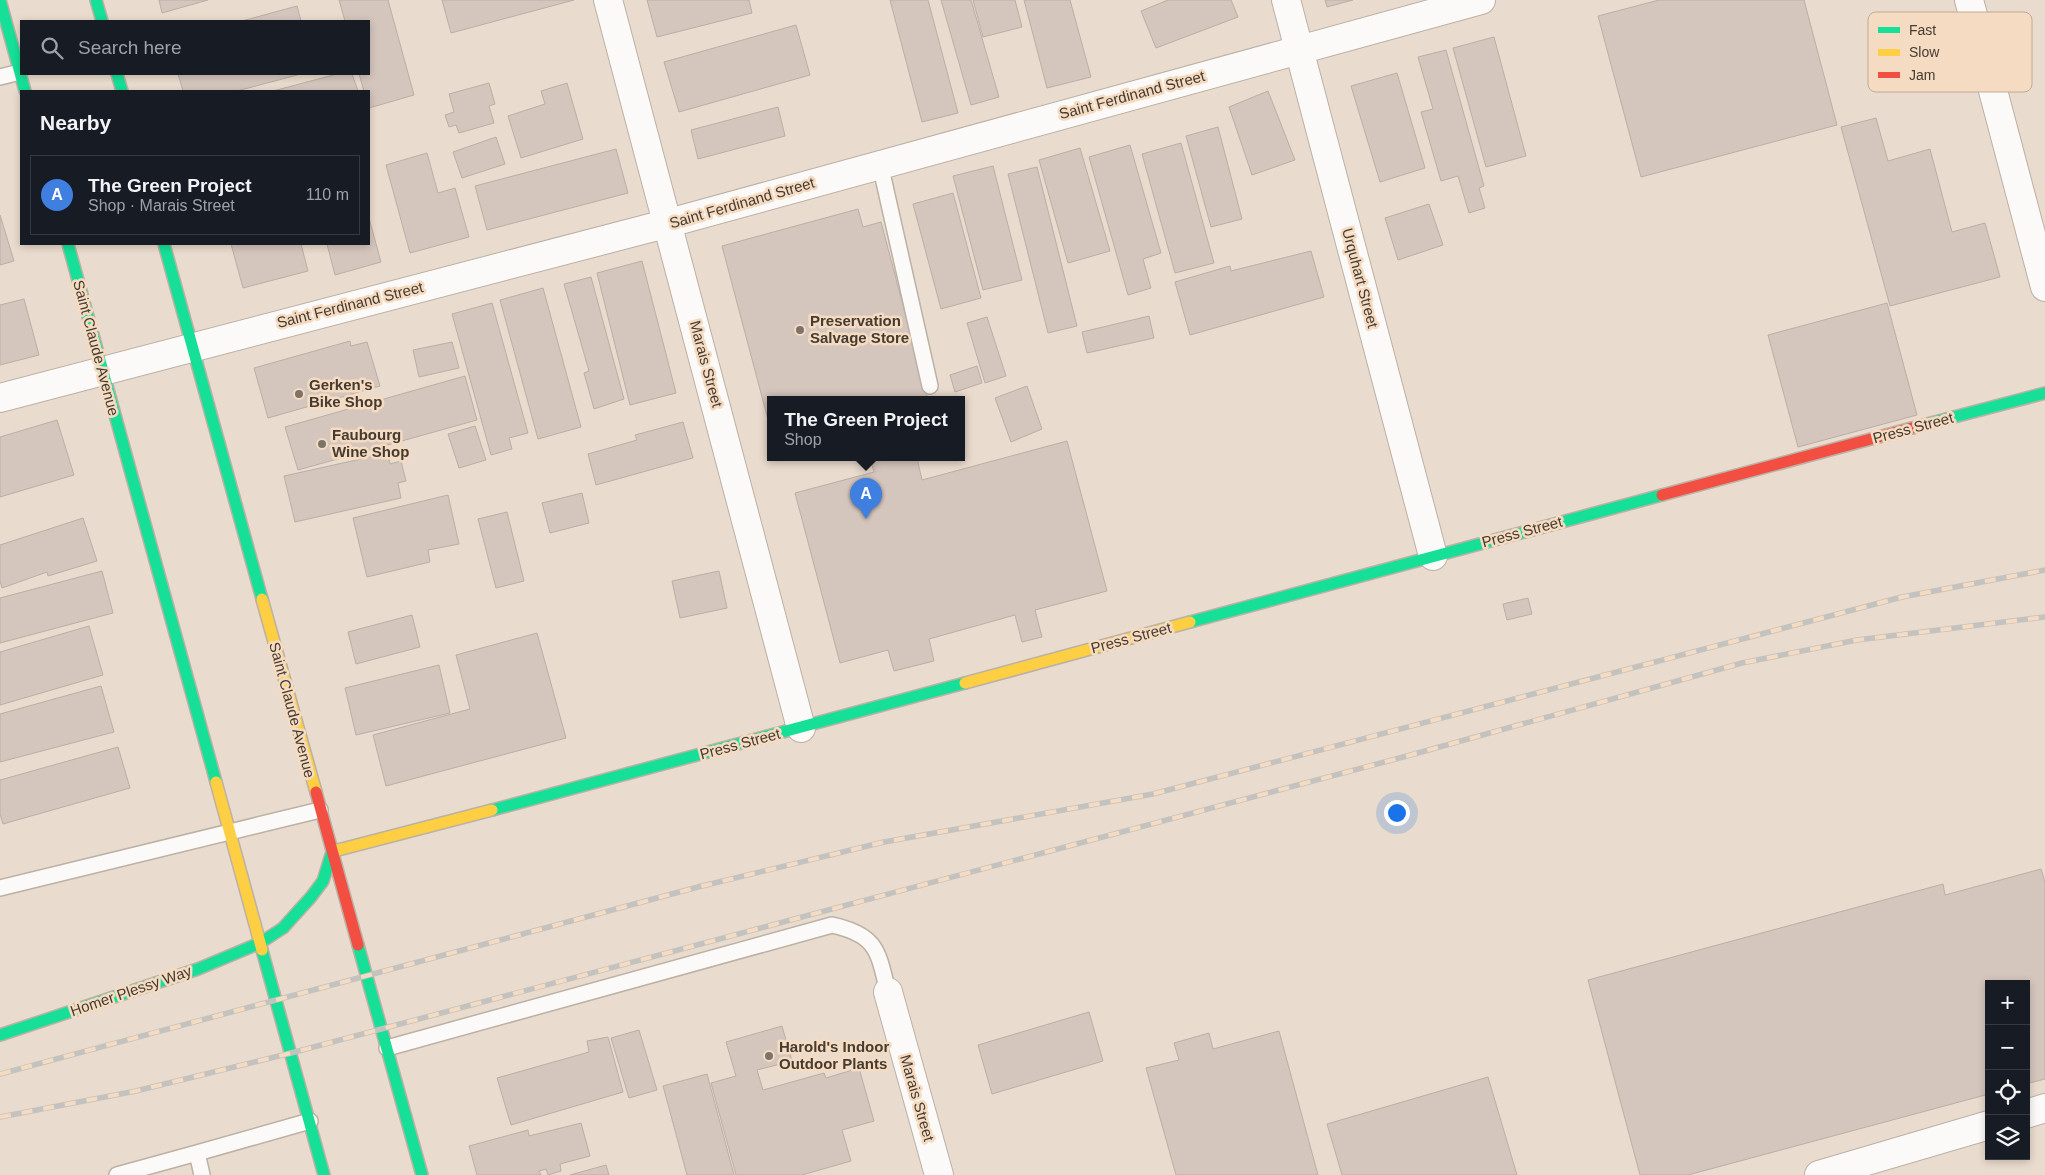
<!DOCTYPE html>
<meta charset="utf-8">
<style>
:root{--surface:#171b24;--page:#242831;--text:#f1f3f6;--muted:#9ea1a6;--line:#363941;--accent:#7c3aed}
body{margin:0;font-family:Arial,sans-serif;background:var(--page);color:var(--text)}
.controls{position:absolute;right:15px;bottom:15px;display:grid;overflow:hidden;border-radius:0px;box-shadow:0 2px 8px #0003}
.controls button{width:45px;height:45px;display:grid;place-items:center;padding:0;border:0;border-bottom:1px solid var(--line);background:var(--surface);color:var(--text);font:25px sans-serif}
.you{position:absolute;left:1396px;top:812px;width:18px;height:18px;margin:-12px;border:4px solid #fff;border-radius:50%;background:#1a73e8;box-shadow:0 0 0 8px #1a73e833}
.badge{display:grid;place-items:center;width:32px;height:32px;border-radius:50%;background:var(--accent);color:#fff;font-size:16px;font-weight:700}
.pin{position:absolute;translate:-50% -41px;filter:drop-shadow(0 1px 2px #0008)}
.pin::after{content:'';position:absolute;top:26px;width:18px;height:15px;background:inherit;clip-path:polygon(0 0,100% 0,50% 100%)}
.popup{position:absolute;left:767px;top:396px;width:198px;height:65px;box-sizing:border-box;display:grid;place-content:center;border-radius:0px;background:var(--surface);filter:drop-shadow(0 1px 4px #0005);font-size:16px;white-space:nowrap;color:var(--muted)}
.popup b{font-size:19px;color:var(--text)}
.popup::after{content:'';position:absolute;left:50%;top:100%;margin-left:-10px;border:10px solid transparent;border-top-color:var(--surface)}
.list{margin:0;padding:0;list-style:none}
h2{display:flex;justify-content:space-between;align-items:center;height:65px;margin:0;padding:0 20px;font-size:21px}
h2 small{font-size:16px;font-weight:400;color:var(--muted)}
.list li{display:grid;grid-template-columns:32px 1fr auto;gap:15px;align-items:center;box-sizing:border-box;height:80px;margin:0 10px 10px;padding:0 10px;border:1px solid var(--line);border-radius:0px}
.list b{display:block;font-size:19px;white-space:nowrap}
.list p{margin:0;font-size:16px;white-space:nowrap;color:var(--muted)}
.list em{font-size:16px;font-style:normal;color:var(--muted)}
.icon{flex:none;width:28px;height:28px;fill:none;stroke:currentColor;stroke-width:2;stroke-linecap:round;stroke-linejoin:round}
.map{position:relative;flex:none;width:2045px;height:1175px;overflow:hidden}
.search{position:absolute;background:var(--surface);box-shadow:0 2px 8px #0003;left:20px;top:20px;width:350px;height:55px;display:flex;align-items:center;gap:12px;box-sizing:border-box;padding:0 18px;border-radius:0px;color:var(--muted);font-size:19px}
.panel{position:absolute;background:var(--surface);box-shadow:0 2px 8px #0003;left:20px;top:90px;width:350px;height:155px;border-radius:0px}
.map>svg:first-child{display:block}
</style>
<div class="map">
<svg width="2045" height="1175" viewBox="0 0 2045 1175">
<rect width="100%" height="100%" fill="#e9dbcd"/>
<path fill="#d4c5bd" stroke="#bbaea5" d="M159,0H208L162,13Z
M339,0H388L414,95L369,108V91H364L359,74H369V21H345Z
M442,0H574L451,33Z
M647,0H749L752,13L657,37Z
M890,0H928L958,113L922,122Z
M941,0H971L999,97L971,105Z
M973,0H1015L1022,27L983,37Z
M1024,0H1070L1091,77L1047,88Z
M1168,0H1231L1238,17L1156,48L1141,11Z
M1325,0H1353L1327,7Z
M1659,0H1804L1837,125L1641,177L1598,16Z
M297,6L301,21H242Z
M796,25L810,75L679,112L664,62Z
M1494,37L1526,156L1486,167L1453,48Z
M1446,50L1484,186L1479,188L1485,208L1469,213L1458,176L1441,181L1421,112L1433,109L1418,57Z
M1397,73L1425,168L1380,182L1351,86Z
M178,74H301L237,91H183Z
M337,74H352L358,91H273Z
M489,83L495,104L489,106L494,123L459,133L456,125L449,127L445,115L454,112L449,94Z
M567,83L583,139L521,158L508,116L545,104L541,91Z
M1268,91L1295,160L1252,175L1229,107Z
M778,107L785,136L698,159L691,130Z
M1876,118L1888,161L1930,149L1952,232L1985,223L2000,277L1890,306L1841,127Z
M1218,127L1242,219L1211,227L1186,136Z
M496,137L505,164L462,178L453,152Z
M1181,143L1214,263L1175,273L1142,154Z
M1130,145L1161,253L1143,259L1151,288L1128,295L1089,157Z
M1080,148L1110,251L1068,263L1039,160Z
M616,149L628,193L487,230L475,186Z
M427,153L438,193L455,188L469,237L410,253L386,165Z
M993,166L1022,280L983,290L953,176Z
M1037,167L1077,326L1048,333L1008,174Z
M953,193L981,298L941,309L913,204Z
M1429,204L1443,245L1398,260L1385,218Z
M858,209L863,227L881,222L927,396L913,400H771V431L722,246Z
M0,215L14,261L0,265Z
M369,218L381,262L335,275L327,244H369Z
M231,244H301L308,271L243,288Z
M1311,251L1324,297L1190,335L1175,282L1230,266L1231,271Z
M642,261L676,393L630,405L597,273Z
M591,277L624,399L594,409L584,373L589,371L564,284Z
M543,288L581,427L538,439L500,300Z
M24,299L39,355L0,365V305Z
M492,303L528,433L509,438L512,449L491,455L452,314Z
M1887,303L1917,415L1798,447L1768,335Z
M1149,316L1154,338L1087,353L1082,332Z
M987,317L1006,376L985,383L967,323Z
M350,341L351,346L367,342L380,386L268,418L254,368Z
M452,342L459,368L419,377L413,350Z
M977,366L982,383L955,392L950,375Z
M465,376L477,420L298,470L285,427Z
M1027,386L1042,429L1011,442L995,398Z
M57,420L74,475L0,497V437Z
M683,422L693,458L596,485L588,454L637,440L635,435Z
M475,426L486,460L459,468L448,434Z
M1067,441L1107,591L1035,610L1042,637L1022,642L1015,615L929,639L934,661L894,671L888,650L840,663L795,493L874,472L870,458H917L922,480Z
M388,453L390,464L401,461L406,481L398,483L401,498L295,522L284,476Z
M582,493L589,523L550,533L542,503Z
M448,495L459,544L428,550L430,562L367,577L353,518Z
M507,512L524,581L496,588L478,519Z
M83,518L97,561L48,576L47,572L2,588L0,581V545Z
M102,571L113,613L0,643V598Z
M719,571L727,608L680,618L672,581Z
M1528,598L1532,614L1507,620L1503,604Z
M412,615L420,647L356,664L348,632Z
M89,626L103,675L0,705V652Z
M537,633L566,738L386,786L373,735L470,709L456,655Z
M439,665L450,713L356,735L345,688Z
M101,686L114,732L0,762V714Z
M118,747L130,788L3,824L0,814V780Z
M2041,869L2045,882V1079L2026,1084V984H1989V1094L1688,1175H1640L1588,980L1943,884L1945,895Z
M1089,1012L1103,1061L992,1094L978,1045Z
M782,1026L792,1061L757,1070L763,1090L824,1073L826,1078L859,1068L874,1121L842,1130L851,1161L802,1175H736L711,1083L736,1076L726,1042Z
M639,1030L657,1090L629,1098L611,1038Z
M1279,1031L1318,1175H1176L1146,1068L1179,1060L1174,1043L1209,1033L1213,1049Z
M608,1037L623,1092L511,1125L497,1078L589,1052L587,1041Z
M707,1074L734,1175H687L663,1086Z
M1488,1077L1517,1175H1342L1327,1124Z
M581,1123L590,1156L560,1164L561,1171L548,1175L546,1169L539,1171L541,1175H477L469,1146L528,1130L529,1136Z
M606,1165L609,1175H570Z"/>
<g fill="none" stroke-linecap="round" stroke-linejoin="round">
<g stroke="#bbb1a5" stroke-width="18">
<path id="lane" d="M0,77L20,72
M880,164L930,386
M0,888L320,810
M387,1048L832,925C878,935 878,952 888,992
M117,1175L197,1153
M202,1175L197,1153L310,1121"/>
</g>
<g stroke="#bbb1a5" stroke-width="30">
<path id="street" d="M608,0L801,728
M1286,0L1433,556
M1969,0L2045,287
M0,398L669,223L1481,0
M888,992L939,1175
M2026,1114L2045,1108
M1819,1175L1989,1125"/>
</g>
<g stroke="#bbb1a5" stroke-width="14">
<path id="fast" d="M0,0L25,91
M96,0L102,21
M117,74L122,91
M68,244L216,782
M164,244L262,599
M1912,428L2045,393
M1190,622L1662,495
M492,810L965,683
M358,945L422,1175
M262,950L324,1175
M0,1035L198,969L260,943L283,928L311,897L323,881L332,852L334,851"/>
</g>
<g stroke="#bbb1a5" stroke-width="14">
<path id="slow" d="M262,599L316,792
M965,683L1190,622
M216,782L262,950
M334,851L492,810"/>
</g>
<g stroke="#bbb1a5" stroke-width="14">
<path id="jam" d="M1662,495L1912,428
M316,792L358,945"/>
</g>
<use href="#lane" stroke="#fcfaf8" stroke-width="15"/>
<use href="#street" stroke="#fcfaf8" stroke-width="28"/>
<use href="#fast" stroke="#16e098" stroke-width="11"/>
<use href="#slow" stroke="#ffcf43" stroke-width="11"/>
<use href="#jam" stroke="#f24e42" stroke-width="11"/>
<g stroke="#c4c2be" stroke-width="5.5">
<path id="rail" d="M0,1074L698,887L884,842L1153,794L1902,597L2045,570
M0,1117L136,1091L291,1053L1407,756L1742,663L1857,640L2045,617"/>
</g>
<use href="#rail" stroke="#f5dbc1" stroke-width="4" stroke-dasharray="11" stroke-linecap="butt"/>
</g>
<g fill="#7e7368" stroke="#f5dbc1" stroke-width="2">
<circle cx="800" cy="330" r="5"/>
<circle cx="299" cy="394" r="5"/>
<circle cx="322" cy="444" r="5"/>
<circle cx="769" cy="1056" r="5"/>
</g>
<g text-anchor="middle" stroke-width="5" stroke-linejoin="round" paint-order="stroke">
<g font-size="15" fill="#453b31" stroke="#f5dbc1">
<text transform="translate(1132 95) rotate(-15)" y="5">Saint Ferdinand Street</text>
<text transform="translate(742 203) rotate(-16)" y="5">Saint Ferdinand Street</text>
<text transform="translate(1360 278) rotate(75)" y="5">Urquhart Street</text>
<text transform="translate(350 305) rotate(-14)" y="5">Saint Ferdinand Street</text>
<text transform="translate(96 348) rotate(75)" y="5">Saint Claude Avenue</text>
<text transform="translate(706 364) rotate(75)" y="5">Marais Street</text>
<text transform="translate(1913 428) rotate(-15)" y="5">Press Street</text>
<text transform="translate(1522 532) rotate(-15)" y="5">Press Street</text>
<text transform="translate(1131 638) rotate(-15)" y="5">Press Street</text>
<text transform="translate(292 710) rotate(75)" y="5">Saint Claude Avenue</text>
<text transform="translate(740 744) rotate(-15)" y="5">Press Street</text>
<text transform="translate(131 991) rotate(-19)" y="5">Homer Plessy Way</text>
<text transform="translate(917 1098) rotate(74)" y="5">Marais Street</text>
</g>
<g font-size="15" font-weight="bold" fill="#453b31" stroke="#f5dbc1" text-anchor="start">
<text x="810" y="326">Preservation<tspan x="810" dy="17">Salvage Store</tspan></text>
<text x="309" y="390">Gerken's<tspan x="309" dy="17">Bike Shop</tspan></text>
<text x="332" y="440">Faubourg<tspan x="332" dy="17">Wine Shop</tspan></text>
<text x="779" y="1052">Harold's Indoor<tspan x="779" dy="17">Outdoor Plants</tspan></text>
</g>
</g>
<rect x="1868" y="12" width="164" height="80" rx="8" fill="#f5dbc1" stroke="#c0ab96" stroke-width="1"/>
<rect x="1878" y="27" width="22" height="6" fill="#16e098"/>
<rect x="1878" y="49" width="22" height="7" fill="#ffcf43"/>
<rect x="1878" y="72" width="22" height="6" fill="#f24e42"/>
<g font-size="14" fill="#453b31">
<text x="1909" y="35">Fast</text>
<text x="1909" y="57">Slow</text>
<text x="1909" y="80">Jam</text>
</g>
</svg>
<div class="controls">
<button>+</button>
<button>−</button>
<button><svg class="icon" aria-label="locate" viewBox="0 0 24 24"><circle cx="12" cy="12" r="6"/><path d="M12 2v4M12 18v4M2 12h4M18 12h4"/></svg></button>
<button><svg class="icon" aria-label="layers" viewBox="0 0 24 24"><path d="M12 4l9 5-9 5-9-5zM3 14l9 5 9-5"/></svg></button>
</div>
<div class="you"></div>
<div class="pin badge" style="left:866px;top:519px;background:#3f7fe0">A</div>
<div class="popup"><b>The Green Project</b>Shop</div>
<div class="search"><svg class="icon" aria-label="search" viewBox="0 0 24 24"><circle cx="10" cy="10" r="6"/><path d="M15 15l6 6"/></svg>Search here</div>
<section class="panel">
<h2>Nearby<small></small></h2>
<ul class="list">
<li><span class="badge" style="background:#3f7fe0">A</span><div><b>The Green Project</b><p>Shop · Marais Street</p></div><em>110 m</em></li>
</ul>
</section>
</div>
